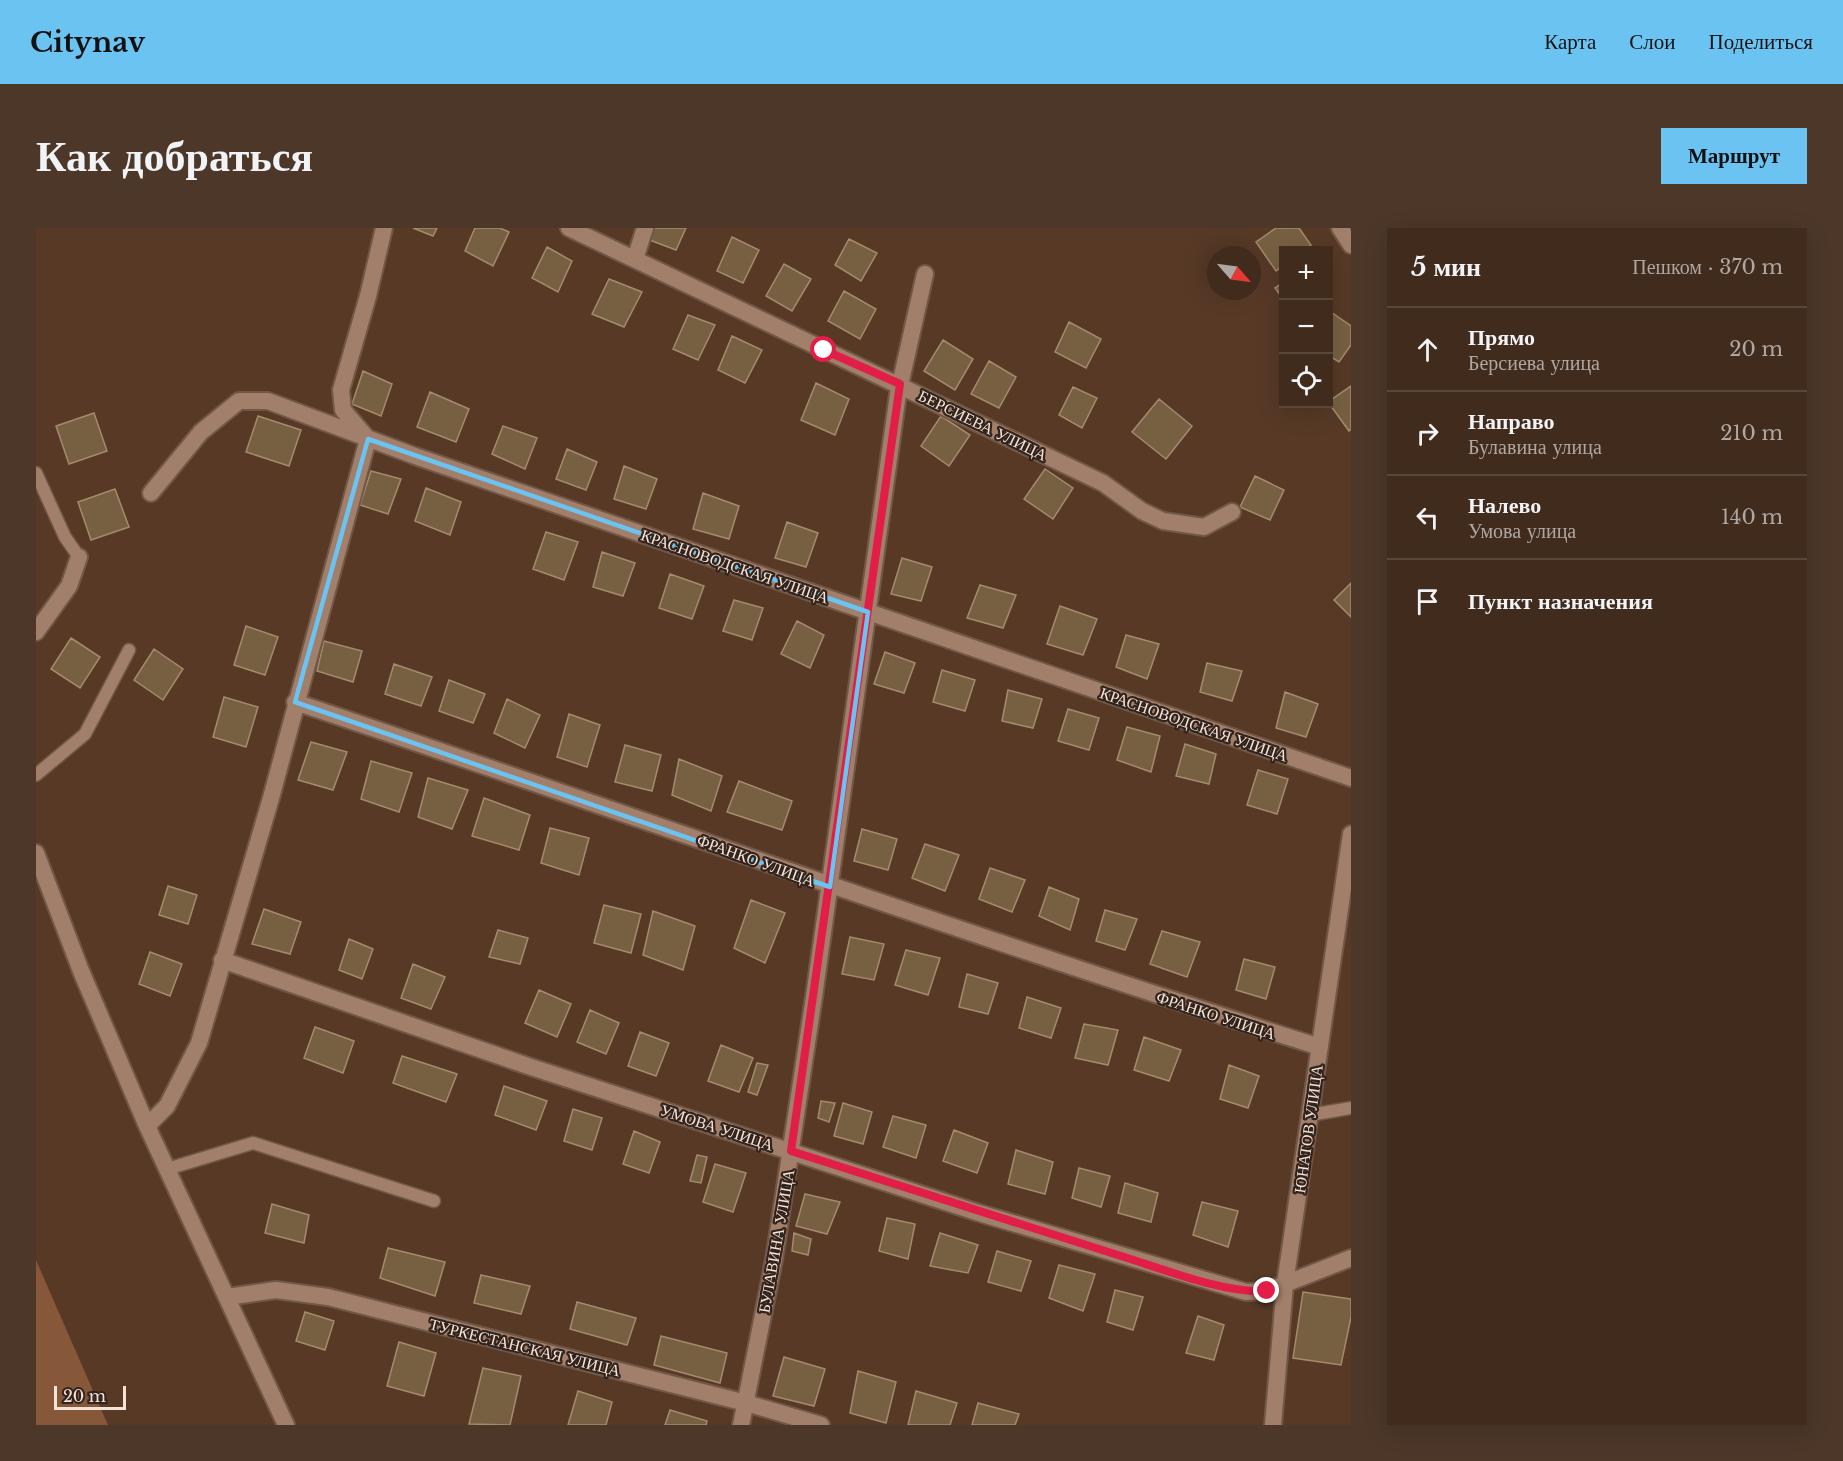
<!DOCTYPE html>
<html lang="ru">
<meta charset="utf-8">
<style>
:root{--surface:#412b1c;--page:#4c3729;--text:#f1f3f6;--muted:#aea7a3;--line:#5a473b;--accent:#6bc3f2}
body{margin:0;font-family:"Libre Baskerville",serif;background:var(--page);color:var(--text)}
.controls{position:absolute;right:18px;top:18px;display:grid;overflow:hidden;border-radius:0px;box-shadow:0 6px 24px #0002}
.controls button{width:54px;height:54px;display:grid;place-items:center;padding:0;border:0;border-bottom:2px solid var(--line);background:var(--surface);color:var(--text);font:30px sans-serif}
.compass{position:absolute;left:1171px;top:18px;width:54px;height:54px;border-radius:50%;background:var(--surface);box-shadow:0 6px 24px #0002;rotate:118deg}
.scale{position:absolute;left:18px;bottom:15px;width:72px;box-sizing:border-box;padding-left:6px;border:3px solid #f6e3d7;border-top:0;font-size:16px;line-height:21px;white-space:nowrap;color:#f6e3d7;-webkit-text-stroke:4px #32241c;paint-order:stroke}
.stop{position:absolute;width:18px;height:18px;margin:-14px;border:4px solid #e11d48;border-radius:50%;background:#fff}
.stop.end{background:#e11d48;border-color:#fff;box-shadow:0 2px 6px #0008}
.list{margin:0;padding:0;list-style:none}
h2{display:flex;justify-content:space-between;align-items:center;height:78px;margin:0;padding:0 24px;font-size:26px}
h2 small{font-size:20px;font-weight:400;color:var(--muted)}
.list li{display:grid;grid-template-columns:39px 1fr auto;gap:18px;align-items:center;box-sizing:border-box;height:84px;padding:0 24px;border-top:2px solid var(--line)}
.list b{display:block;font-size:22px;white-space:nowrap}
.list p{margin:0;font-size:20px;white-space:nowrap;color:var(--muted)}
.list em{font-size:20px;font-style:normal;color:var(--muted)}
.icon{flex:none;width:33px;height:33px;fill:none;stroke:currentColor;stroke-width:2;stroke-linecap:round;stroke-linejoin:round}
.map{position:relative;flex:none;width:1315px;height:1197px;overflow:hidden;border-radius:0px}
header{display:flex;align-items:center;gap:36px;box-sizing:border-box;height:84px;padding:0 30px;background:var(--accent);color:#111}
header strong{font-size:28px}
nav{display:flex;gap:33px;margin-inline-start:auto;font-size:21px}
.intro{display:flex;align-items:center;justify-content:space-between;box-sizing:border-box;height:144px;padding:0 36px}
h1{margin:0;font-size:42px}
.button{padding:15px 27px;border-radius:0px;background:var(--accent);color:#111;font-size:21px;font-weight:700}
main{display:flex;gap:36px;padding:0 36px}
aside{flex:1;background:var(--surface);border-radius:0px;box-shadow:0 6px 24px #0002}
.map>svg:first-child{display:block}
</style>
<header>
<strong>Citynav</strong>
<nav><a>Карта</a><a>Слои</a><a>Поделиться</a></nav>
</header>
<div class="intro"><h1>Как добраться</h1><a class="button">Маршрут</a></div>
<main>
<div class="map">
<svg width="1315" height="1197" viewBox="0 0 1315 1197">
<rect width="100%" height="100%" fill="#573926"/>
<path fill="#865739" d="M0,1032L72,1197H0Z"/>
<path fill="#776042" stroke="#a48b6c" stroke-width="1.5" d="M377,0H401L397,8Z
M439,0H464L473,4L457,38L429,23Z
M616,0H650L640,22L611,11Z
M1240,0H1263L1275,17L1268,22H1248V37L1240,43L1220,14Z
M696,9L723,22L707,55L681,43Z
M813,11L841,25L825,53L799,37Z
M511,19L536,33L522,64L496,50Z
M748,36L775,51L756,83L730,68Z
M573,51L606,64L588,99L556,86Z
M1248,54V72L1239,60Z
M808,63L840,81L824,111L792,93Z
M1295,84L1315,98V117L1303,134L1292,127Z
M652,87L679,97L662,132L637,121Z
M1033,94L1065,111L1050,140L1019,124Z
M696,108L726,122L709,155L682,142Z
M907,112L937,131L919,162L888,143Z
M953,133L980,149L963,180L935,166Z
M327,143L356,156L345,188L316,176Z
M780,155L813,171L799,207L765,192Z
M1315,158V201L1313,203L1292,174Z
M1037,159L1061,170L1046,200L1023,187Z
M394,164L433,181L420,214L381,199Z
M1123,171L1156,198L1130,231L1096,204Z
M58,185L71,223L33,236L20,198Z
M222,188L265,202L253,238L210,224Z
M905,188L934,207L913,238L885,218Z
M467,198L501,210L489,241L456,226Z
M531,221L561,234L550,262L520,251Z
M588,238L621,251L610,281L578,271Z
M1009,241L1037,260L1017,291L988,271Z
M335,243L365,251L352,286L324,277Z
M1219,248L1248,262L1234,292L1204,279Z
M390,260L425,274L414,307L379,293Z
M79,261L93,299L55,312L42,274Z
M667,265L703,278L693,311L657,301Z
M751,294L782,305L770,339L739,330Z
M510,304L542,314L528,352L497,341Z
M566,324L599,335L587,368L557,359Z
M866,330L896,339L885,373L855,366Z
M634,346L668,358L656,391L623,380Z
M1315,355V389L1298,372Z
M944,357L980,367L967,400L931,390Z
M698,372L727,380L716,412L687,403Z
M1024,378L1061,391L1047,427L1011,416Z
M761,393L788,407L774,440L745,426Z
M210,398L242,409L229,447L198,437Z
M1090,407L1123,416L1111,451L1080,439Z
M35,410L64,429L44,460L15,441Z
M288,413L326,423L317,454L281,443Z
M118,421L147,441L127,472L98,452Z
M849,424L879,435L868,465L838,456Z
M1171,435L1206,443L1196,473L1164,464Z
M358,436L396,449L385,478L349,466Z
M906,442L939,452L929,483L897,474Z
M413,452L449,466L437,495L403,483Z
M972,462L1006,471L997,500L966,493Z
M1249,464L1282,476L1270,509L1240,500Z
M188,469L222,479L210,519L177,509Z
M471,471L504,487L489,520L458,505Z
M1032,481L1063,490L1053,522L1022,513Z
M533,486L564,497L551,539L521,529Z
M1091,499L1124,508L1115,544L1081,532Z
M275,514L311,524L297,562L262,552Z
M1149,516L1180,526L1173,556L1140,548Z
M589,517L625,527L616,563L579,554Z
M643,531L686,548L675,583L636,567Z
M335,533L376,545L363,584L325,571Z
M1222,542L1252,551L1241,586L1211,577Z
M392,550L432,562L416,601L382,589Z
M703,553L756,573L746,602L691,584Z
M448,570L494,587L483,622L436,608Z
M514,600L553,610L543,647L505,635Z
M826,601L861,611L852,642L818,633Z
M889,616L923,627L909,663L876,650Z
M954,640L989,652L976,684L943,671Z
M132,658L161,667L152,696L123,687Z
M1013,659L1043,671L1034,702L1003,688Z
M715,672L749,685L729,735L698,720Z
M568,677L605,686L595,725L558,715Z
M228,681L265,694L254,726L216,716Z
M1069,682L1101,691L1089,722L1060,713Z
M617,683L659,698L647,742L607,727Z
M462,702L492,710L484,736L453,729Z
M1126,703L1164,714L1151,749L1114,736Z
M814,709L848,716L838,752L806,746Z
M313,711L337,721L326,751L303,742Z
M870,722L904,730L892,767L859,757Z
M114,724L146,736L134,768L103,756Z
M1208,731L1239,739L1230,771L1200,762Z
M377,736L409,749L395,781L365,770Z
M931,746L962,755L952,786L923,779Z
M503,762L535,776L521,809L489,795Z
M991,769L1025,780L1015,810L983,800Z
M554,782L583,795L570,826L541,814Z
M1048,796L1082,802L1072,837L1039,830Z
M279,799L318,813L307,845L268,830Z
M604,804L633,815L620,848L592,838Z
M1108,809L1145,822L1133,853L1098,842Z
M685,817L717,830L703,864L672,853Z
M366,828L421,846L410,874L357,855Z
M721,835L732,837L721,867L712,864Z
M1193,837L1223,848L1212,880L1184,871Z
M468,858L511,873L500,902L459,887Z
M785,873L799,875L793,894L782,890Z
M807,875L836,884L827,916L798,908Z
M537,881L566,890L556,922L528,913Z
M857,888L890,897L880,930L847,919Z
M918,902L952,915L941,945L907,933Z
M598,903L624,914L613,945L587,936Z
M980,922L1017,934L1009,966L972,956Z
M661,927L671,929L665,955L654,953Z
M679,936L710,945L697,984L667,974Z
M1043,940L1074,948L1065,979L1036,970Z
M1089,955L1122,965L1115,994L1082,985Z
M769,966L804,974L791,1006L760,998Z
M1166,974L1202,983L1192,1019L1157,1007Z
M236,976L273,987L268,1015L229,1005Z
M851,990L879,996L872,1031L843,1023Z
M758,1005L775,1011L772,1027L756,1023Z
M904,1005L942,1017L932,1045L894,1038Z
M352,1020L409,1034L399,1068L344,1050Z
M961,1023L995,1033L985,1063L952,1054Z
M1023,1037L1059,1046L1047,1083L1013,1070Z
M445,1047L494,1058L485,1086L438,1075Z
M1079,1062L1107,1069L1097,1102L1071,1094Z
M1267,1064L1315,1071V1089L1305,1137L1257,1130Z
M541,1074L600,1090L591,1117L534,1101Z
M269,1084L298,1093L289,1122L260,1113Z
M1162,1088L1188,1097L1178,1132L1150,1125Z
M625,1108L691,1125L684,1155L618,1137Z
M363,1114L400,1125L388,1168L351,1158Z
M748,1129L789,1141L778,1178L737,1168Z
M447,1140L485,1148L474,1197L433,1196Z
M822,1143L860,1154L850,1195L814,1185Z
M542,1163L576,1174L570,1197H532Z
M880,1163L921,1175L914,1197H872Z
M942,1175L983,1186L979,1197H936Z
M634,1182L671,1193L670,1197H629Z"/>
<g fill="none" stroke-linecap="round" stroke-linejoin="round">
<g stroke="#705746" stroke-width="15">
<path id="service" d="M0,245L29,309L43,329
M0,547L49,506L93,422
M1274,887L1315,880
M131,941L217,915L398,973"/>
</g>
<g stroke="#705746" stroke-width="20">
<path id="minor" d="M533,0L1067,255L1106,283L1127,293L1168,299L1196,284
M1304,0L1315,17
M599,31L609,0
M115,265L165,204L203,173H232L379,228L1315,550
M0,404L33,358L43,329
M259,474C601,588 940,711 1284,819
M0,625L45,743L111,898L250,1197
M186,732L492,838L943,985L1210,1064L1231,1063L1315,1030
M111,898L131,878L163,815L235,570L332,211L307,182L305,162L332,68L348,0
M191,1069L240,1062L292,1069L710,1175L785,1197
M705,1197L738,1032L778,769L862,166L889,46
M1237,1197L1249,1056L1315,606"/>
</g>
<use href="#service" stroke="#a27f6a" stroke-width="12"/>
<use href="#minor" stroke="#a27f6a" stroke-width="16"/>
</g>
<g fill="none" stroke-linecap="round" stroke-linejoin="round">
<path stroke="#e11d48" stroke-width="8" d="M788,122L864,156L755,923C865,959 975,994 1085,1028C1127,1041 1189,1066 1231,1063"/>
</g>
<path fill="none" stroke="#6bc3f2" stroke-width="4.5" stroke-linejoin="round" d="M332,211L832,384L794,659L259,474Z"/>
<g text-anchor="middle" stroke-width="4.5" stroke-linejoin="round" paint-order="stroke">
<g font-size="16" fill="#f6e3d7" stroke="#32241c">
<text transform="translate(947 197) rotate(26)" y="6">БЕРСИЕВА УЛИЦА</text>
<text transform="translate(699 338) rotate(19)" y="6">КРАСНОВОДСКАЯ УЛИЦА</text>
<text transform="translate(1158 496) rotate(19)" y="6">КРАСНОВОДСКАЯ УЛИЦА</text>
<text transform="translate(720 632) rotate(20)" y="6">ФРАНКО УЛИЦА</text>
<text transform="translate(1180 787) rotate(18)" y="6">ФРАНКО УЛИЦА</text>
<text transform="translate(681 899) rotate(18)" y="6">УМОВА УЛИЦА</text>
<text transform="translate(1272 901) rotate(-82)" y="6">ЮНАТОВ УЛИЦА</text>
<text transform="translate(740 1013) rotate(-80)" y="6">БУЛАВИНА УЛИЦА</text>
<text transform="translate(489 1119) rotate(14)" y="6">ТУРКЕСТАНСКАЯ УЛИЦА</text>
</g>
</g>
</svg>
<div class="controls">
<button>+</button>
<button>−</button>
<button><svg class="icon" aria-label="locate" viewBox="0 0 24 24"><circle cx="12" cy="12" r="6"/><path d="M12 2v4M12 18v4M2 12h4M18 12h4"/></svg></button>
</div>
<svg class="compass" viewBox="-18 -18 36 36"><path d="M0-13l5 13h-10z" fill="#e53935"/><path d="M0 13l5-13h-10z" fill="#aea7a3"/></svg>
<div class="scale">20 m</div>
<div class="stop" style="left:788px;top:122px"></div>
<div class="stop end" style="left:1231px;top:1063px"></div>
</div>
<aside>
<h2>5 мин<small>Пешком · 370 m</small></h2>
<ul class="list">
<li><svg class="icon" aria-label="ahead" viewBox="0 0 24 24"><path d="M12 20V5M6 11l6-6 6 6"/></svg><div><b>Прямо</b><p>Берсиева улица</p></div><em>20 m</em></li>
<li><svg class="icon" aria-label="right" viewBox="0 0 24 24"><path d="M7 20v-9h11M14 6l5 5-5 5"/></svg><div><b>Направо</b><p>Булавина улица</p></div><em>210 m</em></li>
<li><svg class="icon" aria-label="left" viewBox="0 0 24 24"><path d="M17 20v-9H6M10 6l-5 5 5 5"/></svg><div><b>Налево</b><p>Умова улица</p></div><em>140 m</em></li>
<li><svg class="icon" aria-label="arrive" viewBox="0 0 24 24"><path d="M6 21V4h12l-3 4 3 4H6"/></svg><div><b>Пункт назначения</b></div></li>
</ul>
</aside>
</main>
